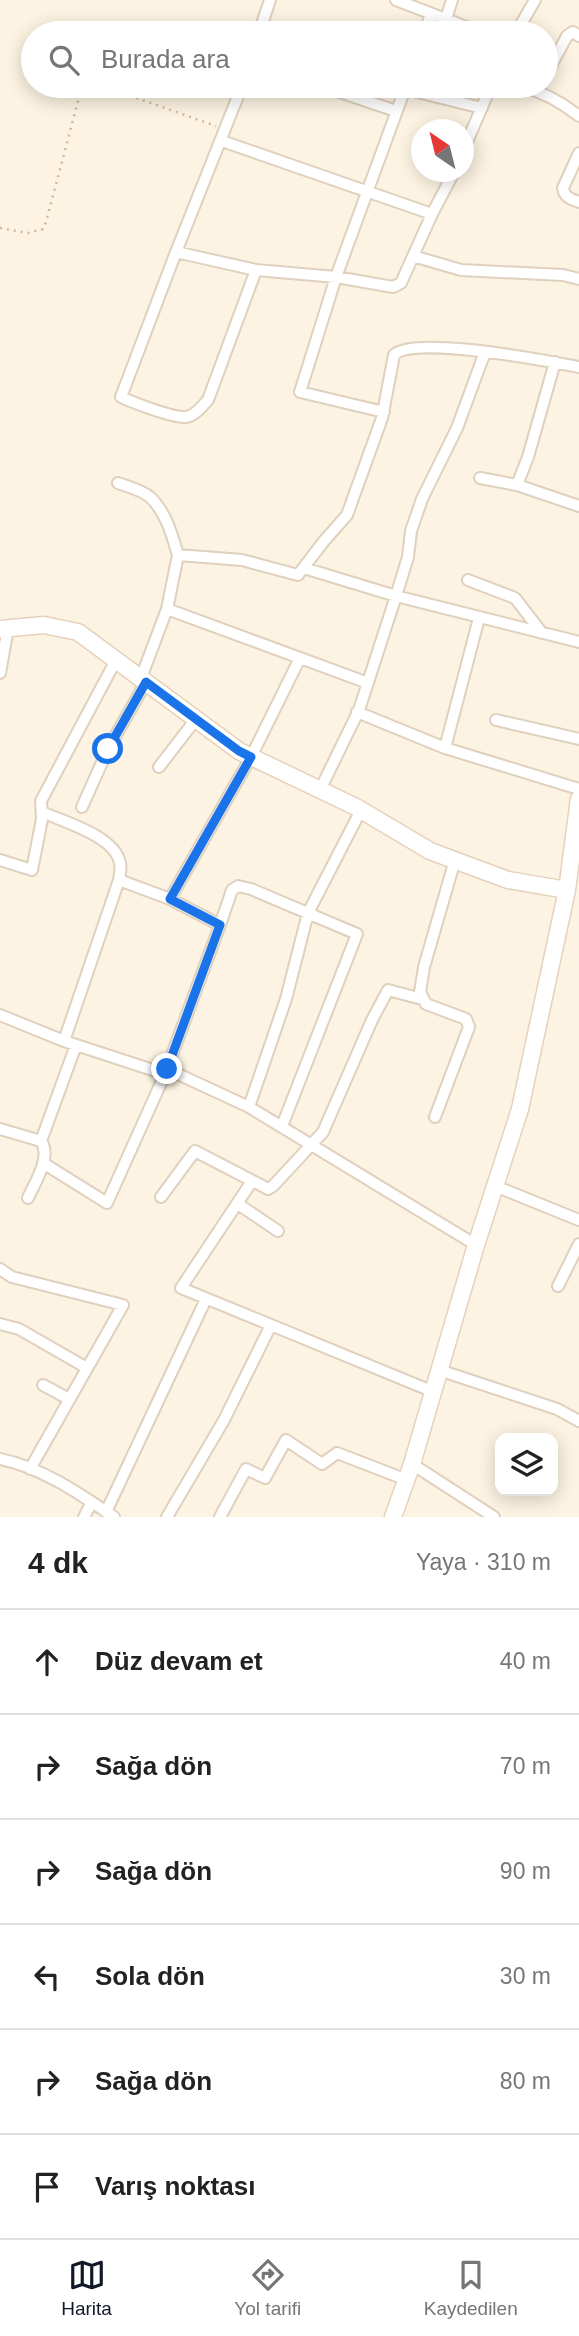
<!DOCTYPE html>
<html lang="tr">
<meta charset="utf-8">
<style>
:root{--surface:#fff;--page:#f2f2f2;--text:#222;--muted:#767676;--line:#e0e0e0;--accent:#111827}
body{margin:0;font-family:Arial,sans-serif;background:var(--page);color:var(--text)}
.controls{position:absolute;right:21px;bottom:21px;display:grid;overflow:hidden;border-radius:14px;box-shadow:0 4px 18px #0003}
.controls button{width:63px;height:63px;display:grid;place-items:center;padding:0;border:0;border-bottom:2px solid var(--line);background:var(--surface);color:var(--text);font:35px sans-serif}
.compass{position:absolute;left:411px;top:119px;width:63px;height:63px;border-radius:50%;background:var(--surface);box-shadow:0 4px 18px #0003;rotate:325deg}
.stop{position:absolute;width:21px;height:21px;margin:-16px;border:5px solid #1a73e8;border-radius:50%;background:#fff}
.stop.end{background:#1a73e8;border-color:#fff;box-shadow:0 2px 7px #0008}
.list{margin:0;padding:0;list-style:none}
h2{display:flex;justify-content:space-between;align-items:center;height:91px;margin:0;padding:0 28px;font-size:30px}
h2 small{font-size:23px;font-weight:400;color:var(--muted)}
.list li{display:grid;grid-template-columns:46px 1fr auto;gap:21px;align-items:center;box-sizing:border-box;height:105px;padding:0 28px;border-top:2px solid var(--line)}
.list b{display:block;font-size:26px;white-space:nowrap}
.list em{font-size:23px;font-style:normal;color:var(--muted)}
.icon{flex:none;width:38px;height:38px;fill:none;stroke:currentColor;stroke-width:2;stroke-linecap:round;stroke-linejoin:round}
.map{position:relative;flex:none;width:579px;height:1517px;overflow:hidden}
.search{position:absolute;background:var(--surface);box-shadow:0 4px 18px #0003;left:21px;right:21px;top:21px;height:77px;display:flex;align-items:center;gap:18px;box-sizing:border-box;padding:0 24px;border-radius:38px;color:var(--muted);font-size:26px}
.sheet{height:721px;background:var(--surface)}
nav{display:flex;justify-content:space-around;align-items:center;box-sizing:border-box;height:98px;border-top:2px solid var(--line);background:var(--surface);font-size:19px;color:var(--muted)}
nav a{display:grid;justify-items:center;gap:4px}
nav .on{color:var(--accent)}
.map>svg:first-child{display:block}
</style>
<div class="map">
<svg width="579" height="1517" viewBox="0 0 579 1517">
<rect width="100%" height="100%" fill="#fcf3e2"/>
<g fill="none" stroke-linecap="round" stroke-linejoin="round">
<g stroke="#e0d0be" stroke-width="14">
<path id="street" d="M396,0L482,33
M446,19L452,0
M259,33L270,0
M424,33L431,14
M516,33L535,0
M546,75L567,36L573,32L579,36
M242,86L176,252L256,270L336,277L393,287L401,283L432,214L454,172
M322,86L396,111
M521,86C544,92 561,102 579,116
M405,89L482,108
M222,141L432,214
M463,151L491,86
M579,153L563,188C564,197 571,199 579,202
M176,252L121,397C134,403 173,418 186,417C195,416 202,406 208,400L256,270
M413,256L461,270L563,275L579,279
M384,412L300,392L336,277L406,86
M480,478L517,485L579,506
M118,483C129,487 142,490 150,497C166,512 172,535 178,555L242,560L298,575L324,541L347,515L382,418L394,355C413,335 548,361 579,367
M517,485L528,457L555,362
M304,568L396,596L579,642
M468,580L515,598L542,633
M167,609L368,683
M0,673L8,628
M141,678L167,609L178,555
M357,712L445,748L479,618
M496,720L579,739
M445,748L579,789
M159,767L196,719
M320,790L359,710L396,596L408,557L411,531L422,499L457,428L485,352
M82,807L108,749L146,682
M42,812C64,822 115,836 120,863C121,868 120,875 119,880L170,899L251,757L300,658
M0,860L32,870L42,819L41,801L116,660
M220,925L232,890L238,886L251,889L357,934L282,1126
M0,1015L64,1041L165,1074L220,925L170,899
M64,1041L119,880
M167,1069L249,1107L476,1245
M249,1107L286,999L308,913L361,810
M435,1117L469,1027L466,1019L426,1004L420,992L424,967L455,860
M0,1129L41,1141
M43,1163L107,1203L165,1074
M252,1181L181,1288L434,1392
M495,1186L579,1220
M161,1197L195,1151L268,1189L273,1186L323,1132L372,1020L388,990L422,999
M28,1198C35,1182 52,1157 41,1141L76,1045
M238,1204L278,1231
M0,1269L12,1277L123,1305L30,1469
M558,1286L579,1244
M0,1324L19,1329L87,1368
M439,1370L557,1409L579,1421
M43,1385L69,1399
M0,1459C41,1467 80,1494 114,1517
M412,1464L494,1517
M106,1512L206,1299
M84,1517L92,1502
M167,1517L224,1420L271,1325
M220,1517L246,1469L265,1478L286,1440L322,1464L337,1453L407,1480"/>
</g>
<g stroke="#e6d1bc" stroke-width="19">
<path id="secondary" d="M0,629L44,625L78,632L239,751L356,807L430,851L508,880L567,890
M393,1517L412,1464L476,1245L520,1109L567,890L579,799"/>
</g>
<path stroke="#d6b69d" stroke-width="2.5" stroke-dasharray="2 5" stroke-linecap="butt" d="M96,86L114,90L216,126
M0,228L28,233L43,229L46,222L82,86"/>
<use href="#street" stroke="#fff" stroke-width="10"/>
<use href="#secondary" stroke="#fff" stroke-width="16"/>
</g>
<g fill="none" stroke-linecap="round" stroke-linejoin="round">
<path stroke="#1a73e8" stroke-width="9" d="M108,749L146,682L239,751L251,757L170,899L220,925L167,1069"/>
</g>
</svg>
<div class="controls">
<button><svg class="icon" aria-label="layers" viewBox="0 0 24 24"><path d="M12 4l9 5-9 5-9-5zM3 14l9 5 9-5"/></svg></button>
</div>
<svg class="compass" viewBox="-18 -18 36 36"><path d="M0-13l5 13h-10z" fill="#e53935"/><path d="M0 13l5-13h-10z" fill="#767676"/></svg>
<div class="stop" style="left:108px;top:749px"></div>
<div class="stop end" style="left:167px;top:1069px"></div>
<div class="search"><svg class="icon" aria-label="search" viewBox="0 0 24 24"><circle cx="10" cy="10" r="6"/><path d="M15 15l6 6"/></svg>Burada ara</div>
</div>
<section class="sheet">
<h2>4 dk<small>Yaya · 310 m</small></h2>
<ul class="list">
<li><svg class="icon" aria-label="ahead" viewBox="0 0 24 24"><path d="M12 20V5M6 11l6-6 6 6"/></svg><div><b>Düz devam et</b></div><em>40 m</em></li>
<li><svg class="icon" aria-label="right" viewBox="0 0 24 24"><path d="M7 20v-9h11M14 6l5 5-5 5"/></svg><div><b>Sağa dön</b></div><em>70 m</em></li>
<li><svg class="icon" aria-label="right" viewBox="0 0 24 24"><path d="M7 20v-9h11M14 6l5 5-5 5"/></svg><div><b>Sağa dön</b></div><em>90 m</em></li>
<li><svg class="icon" aria-label="left" viewBox="0 0 24 24"><path d="M17 20v-9H6M10 6l-5 5 5 5"/></svg><div><b>Sola dön</b></div><em>30 m</em></li>
<li><svg class="icon" aria-label="right" viewBox="0 0 24 24"><path d="M7 20v-9h11M14 6l5 5-5 5"/></svg><div><b>Sağa dön</b></div><em>80 m</em></li>
<li><svg class="icon" aria-label="arrive" viewBox="0 0 24 24"><path d="M6 21V4h12l-3 4 3 4H6"/></svg><div><b>Varış noktası</b></div></li>
</ul>
</section>
<nav>
<a class="on"><svg class="icon" aria-label="map" viewBox="0 0 24 24"><path d="M3 6l6-2 6 2 6-2v14l-6 2-6-2-6 2zM9 4v14M15 6v14"/></svg>Harita</a>
<a><svg class="icon" aria-label="directions" viewBox="0 0 24 24"><path d="M12 3l9 9-9 9-9-9zM9 14v-3h6M13 9l2 2-2 2"/></svg>Yol tarifi</a>
<a><svg class="icon" aria-label="saved" viewBox="0 0 24 24"><path d="M7 4h10v16l-5-4-5 4z"/></svg>Kaydedilen</a>
</nav>
